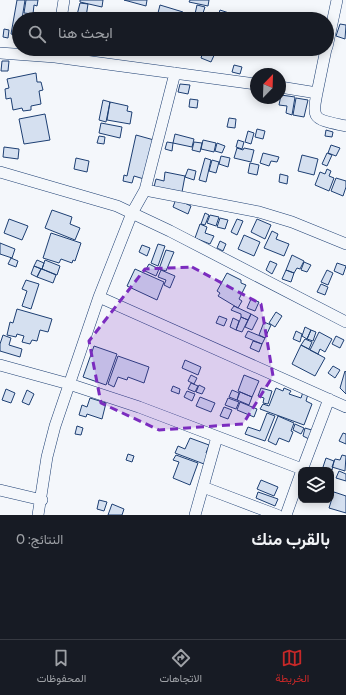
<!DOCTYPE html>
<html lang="ar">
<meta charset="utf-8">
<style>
:root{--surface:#171b24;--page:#242831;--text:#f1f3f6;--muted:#9ea1a6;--line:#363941;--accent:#c62828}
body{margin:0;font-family:Cabin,Vazirmatn,sans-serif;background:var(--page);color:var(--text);direction:rtl}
.controls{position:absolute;right:12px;bottom:12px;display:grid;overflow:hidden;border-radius:8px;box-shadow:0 2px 10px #0003}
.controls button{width:36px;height:36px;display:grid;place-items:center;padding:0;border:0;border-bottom:1px solid var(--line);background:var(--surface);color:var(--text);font:20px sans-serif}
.compass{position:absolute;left:250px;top:68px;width:36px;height:36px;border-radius:50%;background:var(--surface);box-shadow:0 2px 10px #0003;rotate:23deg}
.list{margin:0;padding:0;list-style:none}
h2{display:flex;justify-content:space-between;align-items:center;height:52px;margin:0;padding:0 16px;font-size:17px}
h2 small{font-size:13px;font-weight:400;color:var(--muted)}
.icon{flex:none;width:22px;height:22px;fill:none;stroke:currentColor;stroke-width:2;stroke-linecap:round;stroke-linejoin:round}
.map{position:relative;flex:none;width:346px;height:515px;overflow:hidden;direction:ltr}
.search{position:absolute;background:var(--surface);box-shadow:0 2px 10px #0003;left:12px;right:12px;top:12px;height:44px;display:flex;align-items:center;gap:10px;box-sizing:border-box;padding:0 14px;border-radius:22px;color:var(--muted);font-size:15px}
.sheet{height:124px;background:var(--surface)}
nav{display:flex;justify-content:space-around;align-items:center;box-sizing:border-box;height:56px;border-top:1px solid var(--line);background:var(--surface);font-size:11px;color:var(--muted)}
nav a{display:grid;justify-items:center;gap:2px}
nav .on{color:var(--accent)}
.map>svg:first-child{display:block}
</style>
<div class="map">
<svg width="346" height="515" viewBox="0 0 346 515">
<rect width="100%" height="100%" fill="#f4f7fb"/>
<path fill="#d5e0f0" stroke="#1d3f73" d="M17,0H25L22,19H19V36L11,34Z
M26,0H38L37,6L34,5L33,14L24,13Z
M80,0H103L102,7L80,2Z
M124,0H147L146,6Z
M190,0H209L208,6L189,2Z
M80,3L88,4L86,17L77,15Z
M160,5L183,12L181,19L174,17V19H164L165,15L158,13Z
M197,5L205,7L202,16L195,14Z
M220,10L232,14L230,19H217Z
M340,24L346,25L345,39L336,36Z
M4,29L9,30L8,38L3,37Z
M204,49H217L211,62L201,58Z
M2,61H9L8,71H1Z
M234,65L242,67L240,74L232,72Z
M36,73L37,82H41L43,90L39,91L41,104L31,106V110L23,111L22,108L13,110L11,98L6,99L5,89L9,88L7,79Z
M180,84L190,85L188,94L178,92Z
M281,95L295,97L292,115L286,113L287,106L279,105Z
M296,98L308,100L304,117L293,115Z
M190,99L198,100L197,108L189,107Z
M103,100L110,102L106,122L99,120Z
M110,102L128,106L127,111L132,112L130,124L107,120Z
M45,114L50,140L24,144L19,119Z
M229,118L236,119L235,128L227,127Z
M101,123L122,127L120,138L99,133Z
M257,129L265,131L263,139L255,137Z
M326,130L333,132L332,137L325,136Z
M248,131L254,133L251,144L245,142Z
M175,134L194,139L192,147L173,143Z
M136,135L154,140L144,179L134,176L132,183L123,181L124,175L127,176Z
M99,136L105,137L104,144L97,143Z
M203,140L216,143L214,152L201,149Z
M238,140L244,142L242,149L236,147Z
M167,142L173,143L172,151L165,149Z
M194,142L202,143L200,152L192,150Z
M217,143L225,146L222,153L215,151Z
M331,145L340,148L336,156L328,153Z
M4,147L19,149L18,159L3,157Z
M237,148L243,150L244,148L254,150L251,162L234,158Z
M263,153L279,157L277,162L271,161L269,166L260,163Z
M327,153L332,155L327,166L322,164Z
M302,155L318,159L314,175L298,171Z
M221,156L230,158L228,167L219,164Z
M76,158L89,161L87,172L74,169Z
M205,158L211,160L206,182L199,180Z
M212,160L219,162L216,173L209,171Z
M250,163L259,165L257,175L248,173Z
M188,169L196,171L194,180L185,177Z
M327,169L331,171L329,176L334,178L329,191L315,185L320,172L325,174Z
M165,172L185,176L182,192L154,187L156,179L164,181Z
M280,174L288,176L287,184L279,182Z
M336,178L346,181V187L343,196L331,191Z
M176,199L191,206L188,214L173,207Z
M52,210L72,217L70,224L80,228L75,240L45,228Z
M205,213L209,215L205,225L201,224Z
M210,215L219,217L216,226L207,223Z
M220,218L228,220L225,229L217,227Z
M9,219L28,226L22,240L4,233Z
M237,219L243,221L237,235L231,232Z
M257,219L271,225L265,239L251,232Z
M200,224L207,227L205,233L214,236L210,244L195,238Z
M272,231L278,234L276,239L289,244L284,256L264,248Z
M51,233L81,243L75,261L73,260L72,263L61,259L59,263L43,258Z
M244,235L260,242L254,256L238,249Z
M220,241L226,244L223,251L217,248Z
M0,243L15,249L12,258L0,254Z
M158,244L165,246L158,266L151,263Z
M142,245L150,248L147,256L139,252Z
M166,250L174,252L166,271L159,269Z
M292,255L304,261L300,269L297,268L294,273L286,270Z
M11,258L18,261L16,267L8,264Z
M37,260L44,263L42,269L34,266Z
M45,260L60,266L57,275L42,269Z
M270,261L277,264L272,274L266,270Z
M304,262L311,265L307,272L301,270Z
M337,263L346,266L343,275L334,271Z
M149,264L159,269L156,276L145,271Z
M34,266L41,269L37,277L31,274Z
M42,269L56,275L53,283L37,277L41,269Z
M135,269L164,282L157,300L127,286Z
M161,270L175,276L170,288L164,285L166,280L158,277Z
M286,270L294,273L291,282L282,279Z
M327,270L333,273L328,285L321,282Z
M227,273L241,280V283L246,285L239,299L242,301L238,308L218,296L220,293L217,291Z
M26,280L39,284L31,309L22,306L27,291L22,289Z
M321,284L328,287L325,295L317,292Z
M251,299L259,302L255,311L247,308Z
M234,306L251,314L248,320L241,317V314L231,310Z
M17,309L52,319L48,332L40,330L37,341L32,340L30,344L22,342L24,336L17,334L16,337L7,335L10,322L13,323Z
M276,312L282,316L275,327L269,323Z
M251,314L258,318L252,330L245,327Z
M219,316L227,319L224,326L216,323Z
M241,317L248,320L242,332L236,330Z
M233,318L239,321L236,330L230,327Z
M264,322L271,325L265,338L259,335Z
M305,327L311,330L307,339L302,336Z
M311,330L316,332L313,341L307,339Z
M248,331L265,338L262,344L245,337Z
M296,331L302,334L300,342L293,339Z
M319,332L332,339L325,352L320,349L318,354L310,350Z
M3,335L11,338L9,345L22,349L20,357L0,351V344Z
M336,336L344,340L340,348L332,344Z
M305,339L312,342L309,349L301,345Z
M253,341L262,344L259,352L250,348Z
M301,345L325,358L315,376L292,364Z
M94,346L117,354L106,385L83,377Z
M118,356L149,367L144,383L128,377L127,380L118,377L114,387L108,384Z
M185,360L201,367L198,375L182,368Z
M333,366L340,370L335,378L328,373Z
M345,371L346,372V394L340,388Z
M191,375L197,378L194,384L188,381Z
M244,375L259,381L252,397L238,391Z
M191,383L198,386L195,392L188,389Z
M199,385L205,388L202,394L196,392Z
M173,386L180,389L179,394L171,391Z
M261,388L272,391L268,404L263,403L264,398L258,396Z
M276,388L283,391L284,388L291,391L289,394L301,398L303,392L308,394L306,401L312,404L304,425L260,409L263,404L269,406Z
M6,389L15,393L11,403L2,400Z
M27,390L34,394L29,405L22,402Z
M232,390L239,393L237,400L229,397Z
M187,391L195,394L192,401L184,397Z
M240,392L252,397L249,405L237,400Z
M200,397L215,403L211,412L196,406Z
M90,398L106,403L102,419L87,414L86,417L79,415L82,405L87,407Z
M228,398L239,402L236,409L225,405Z
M240,402L257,409L254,417L237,410Z
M224,407L232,410L228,419L220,416Z
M267,413L275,416L265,441L245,434L248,427L260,431Z
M278,416L294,423L291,431L293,432L289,442L279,438L276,445L268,441Z
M295,424L304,428L301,434L293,430Z
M77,426L83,428L81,435L75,434Z
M305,428L315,431L311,440L303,436Z
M343,433L346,434V444L339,441Z
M190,438L209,445L206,453L208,454L204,464L175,453L178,446L185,449Z
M128,454L134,456L132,462L126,460Z
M176,455L198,463L190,485L173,478L179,462L173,460Z
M342,455L346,456L345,471L332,467L335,459L340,460Z
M326,458L334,461L332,470L323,467Z
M339,471L346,474V481L336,478Z
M261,480L278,487L274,496L257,489Z
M258,492L278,499L275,506L256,498Z
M334,492L346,496V513L329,508Z
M99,500L107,502L104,511L97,509Z
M112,504L124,509L122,515H108Z"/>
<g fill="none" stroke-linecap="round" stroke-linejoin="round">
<g stroke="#1d3f73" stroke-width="12">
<path id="minor" d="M61,19L64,0
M327,47L337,0
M0,53L55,57L256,84
M280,87L317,93C316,99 313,109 316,115C319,122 339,124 346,126
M317,93L326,49
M0,172L117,206L170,231L346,322
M145,190L259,212L292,222L346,244
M99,297L346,407
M0,365L69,384L139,407L302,469
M302,470L329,399
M203,487L277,515
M0,490L42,500
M38,515L47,457L55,426L99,297L132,213L145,190L175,73
M195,515L217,437
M286,515L301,473"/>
</g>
<use href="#minor" stroke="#f4f7fb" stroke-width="11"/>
</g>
<path fill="#7b2cbf" fill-opacity="0.2" stroke="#7b2cbf" stroke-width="3" stroke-dasharray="8 5" stroke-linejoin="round" d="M192,267L261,304L273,376L243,424L159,430L101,403L89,341L145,269Z"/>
</svg>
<div class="controls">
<button><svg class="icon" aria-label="layers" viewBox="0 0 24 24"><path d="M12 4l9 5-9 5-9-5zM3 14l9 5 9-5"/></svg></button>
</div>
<svg class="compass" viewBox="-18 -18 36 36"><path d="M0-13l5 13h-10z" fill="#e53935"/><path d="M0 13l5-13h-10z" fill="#9ea1a6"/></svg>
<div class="search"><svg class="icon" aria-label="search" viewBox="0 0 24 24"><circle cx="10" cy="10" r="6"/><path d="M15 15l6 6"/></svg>ابحث هنا</div>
</div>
<section class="sheet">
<h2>بالقرب منك<small>النتائج: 0</small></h2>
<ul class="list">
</ul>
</section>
<nav>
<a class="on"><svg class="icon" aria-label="map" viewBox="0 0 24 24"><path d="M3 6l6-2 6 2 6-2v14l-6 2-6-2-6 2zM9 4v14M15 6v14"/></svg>الخريطة</a>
<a><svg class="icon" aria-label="directions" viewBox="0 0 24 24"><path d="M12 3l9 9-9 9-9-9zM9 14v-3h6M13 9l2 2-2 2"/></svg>الاتجاهات</a>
<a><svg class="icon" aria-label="saved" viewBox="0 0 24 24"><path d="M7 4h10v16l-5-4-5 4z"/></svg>المحفوظات</a>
</nav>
